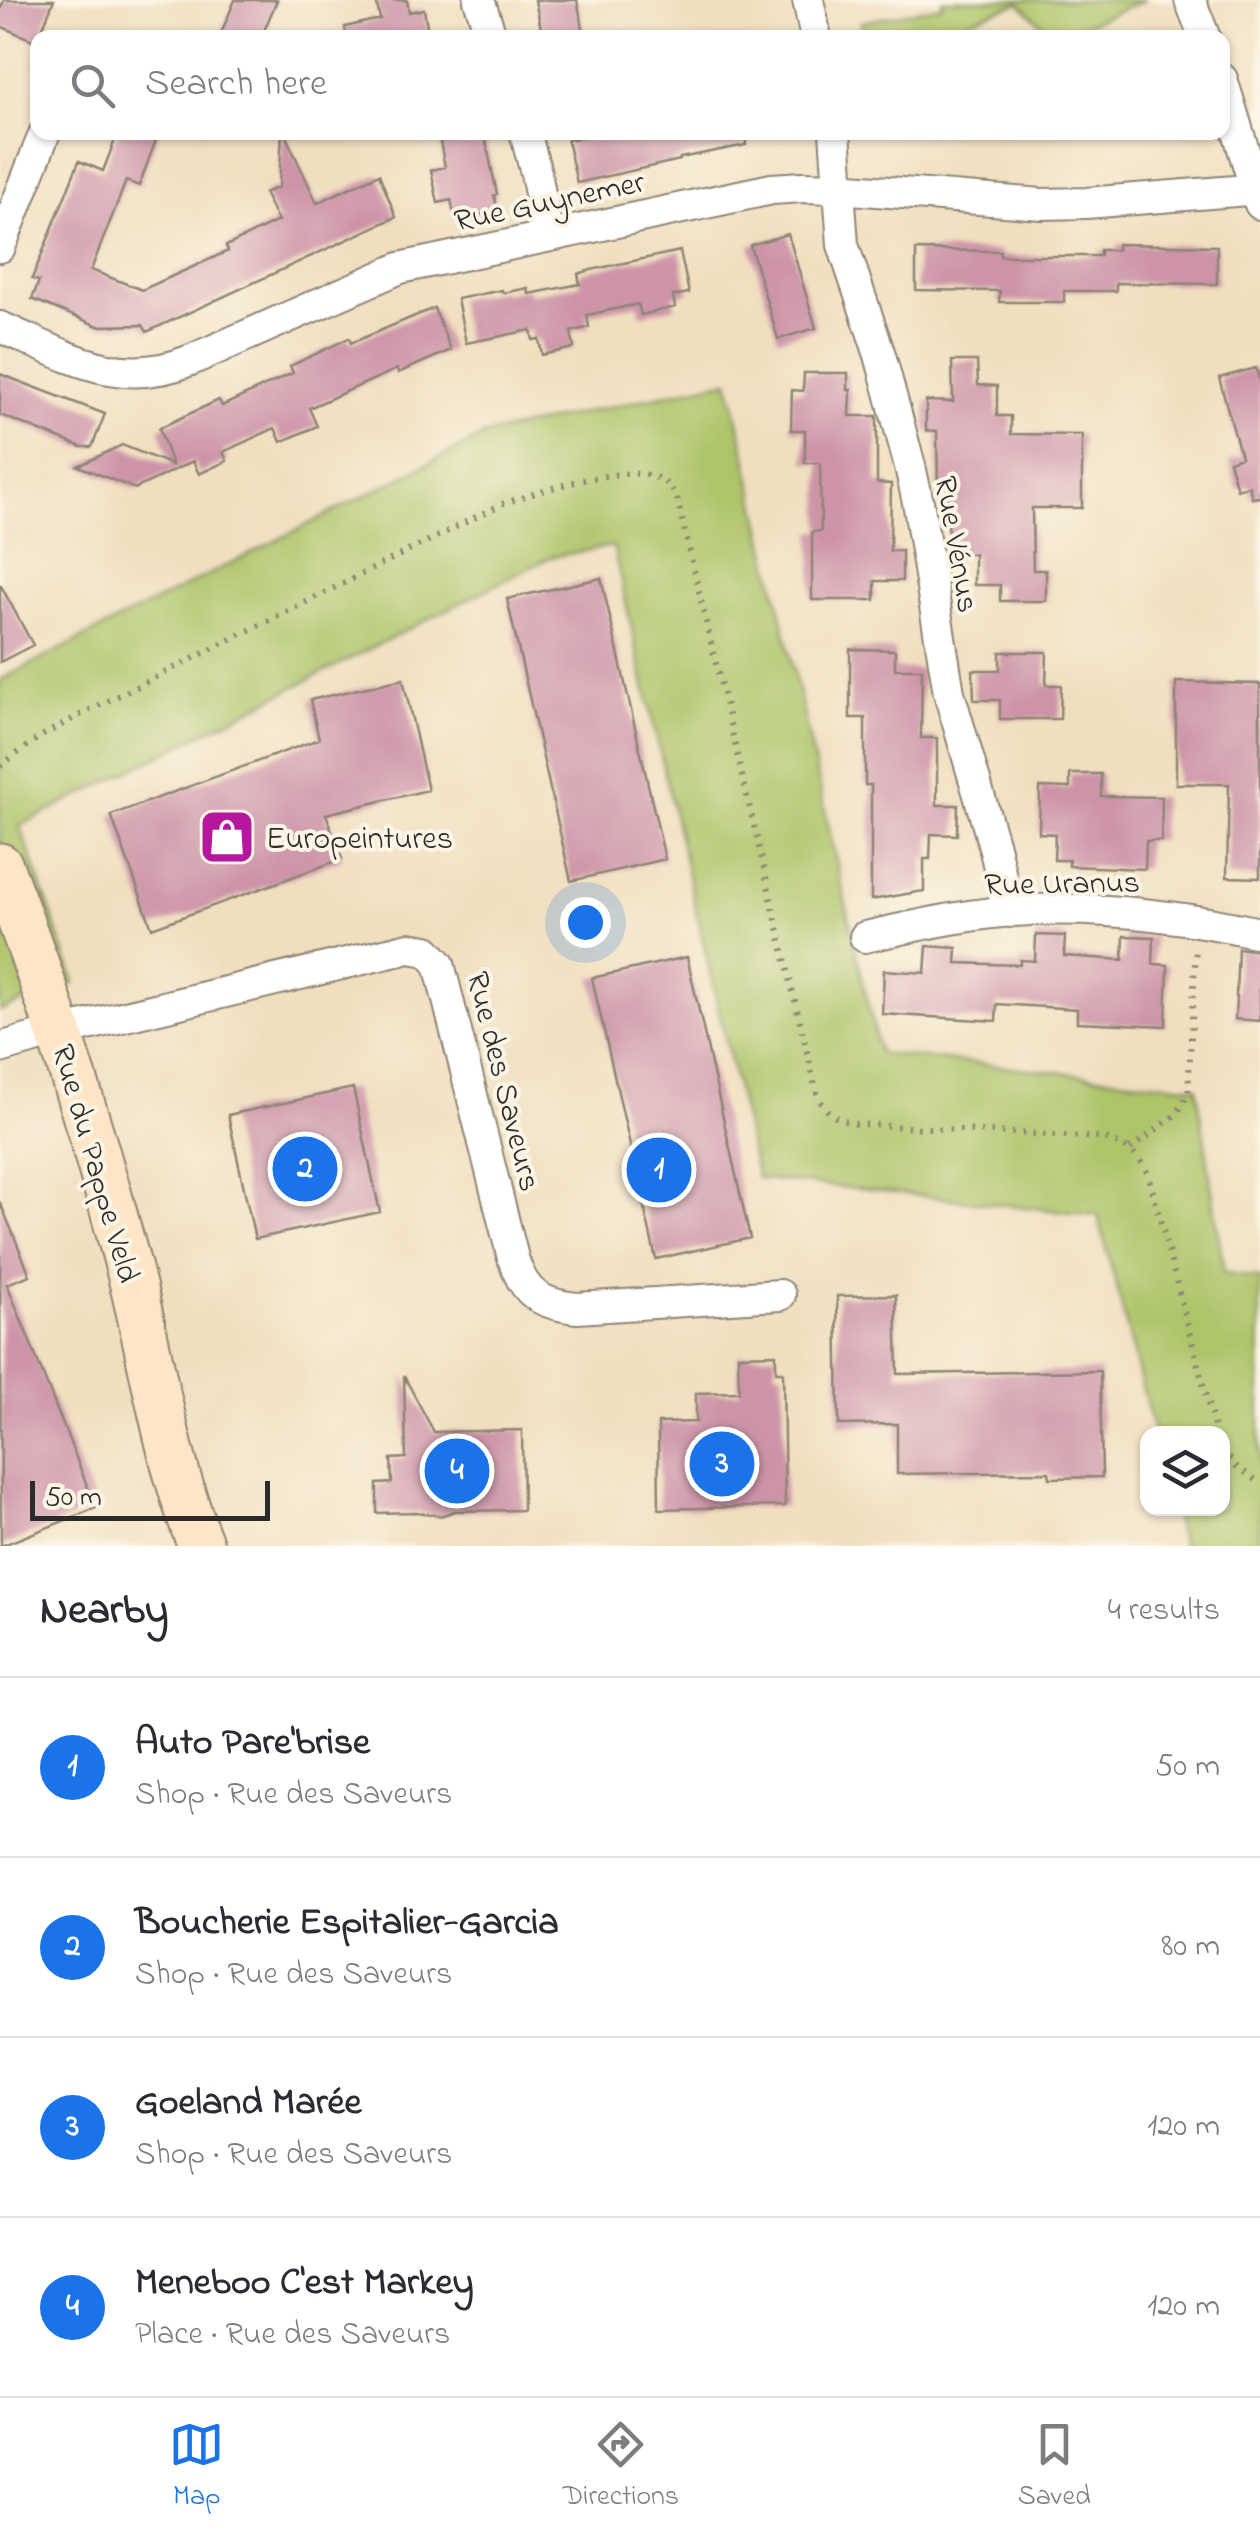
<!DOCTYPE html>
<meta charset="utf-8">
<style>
:root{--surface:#fff;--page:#f7f7f7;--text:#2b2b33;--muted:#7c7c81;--line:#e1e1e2;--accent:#1a73e8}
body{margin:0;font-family:"Indie Flower",sans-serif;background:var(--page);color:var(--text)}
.controls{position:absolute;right:30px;bottom:30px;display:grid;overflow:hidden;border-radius:20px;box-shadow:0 2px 8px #0004}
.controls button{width:90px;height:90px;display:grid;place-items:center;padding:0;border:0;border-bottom:2px solid var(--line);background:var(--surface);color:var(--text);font:50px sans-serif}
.scale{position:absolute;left:30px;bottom:25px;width:240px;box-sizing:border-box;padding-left:10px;border:5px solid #2b2b2b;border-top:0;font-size:28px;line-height:35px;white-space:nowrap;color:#2b2b2b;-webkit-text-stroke:8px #fcf5e5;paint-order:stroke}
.you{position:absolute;left:585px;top:922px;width:35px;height:35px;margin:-25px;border:8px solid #fff;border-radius:50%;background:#1a73e8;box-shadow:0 0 0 15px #1a73e833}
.badge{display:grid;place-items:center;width:65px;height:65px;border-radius:50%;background:var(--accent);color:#fff;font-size:32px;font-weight:700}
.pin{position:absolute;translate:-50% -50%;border:5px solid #fff;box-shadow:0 2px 10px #0006}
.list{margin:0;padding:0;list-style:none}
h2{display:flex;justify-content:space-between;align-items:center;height:130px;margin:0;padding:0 40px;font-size:42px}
h2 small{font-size:32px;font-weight:400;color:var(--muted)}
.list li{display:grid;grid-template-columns:65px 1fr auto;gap:30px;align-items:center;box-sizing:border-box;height:180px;padding:0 40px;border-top:2px solid var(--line)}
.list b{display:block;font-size:38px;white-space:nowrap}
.list p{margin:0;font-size:32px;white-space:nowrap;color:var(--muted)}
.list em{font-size:32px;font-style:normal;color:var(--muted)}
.icon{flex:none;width:55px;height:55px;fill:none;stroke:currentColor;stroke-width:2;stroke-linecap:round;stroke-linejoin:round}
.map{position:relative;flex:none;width:1260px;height:1546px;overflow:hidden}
.search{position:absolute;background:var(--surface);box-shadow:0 2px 8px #0004;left:30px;right:30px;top:30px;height:110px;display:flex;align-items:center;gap:25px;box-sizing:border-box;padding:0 35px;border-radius:20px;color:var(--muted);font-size:38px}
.sheet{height:850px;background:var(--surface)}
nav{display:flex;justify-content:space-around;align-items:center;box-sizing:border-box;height:140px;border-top:2px solid var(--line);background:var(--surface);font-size:28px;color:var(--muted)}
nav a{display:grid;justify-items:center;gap:5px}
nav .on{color:var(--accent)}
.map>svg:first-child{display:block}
</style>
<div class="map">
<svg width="1260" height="1546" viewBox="0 0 1260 1546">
<rect width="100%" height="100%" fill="#fcf5e5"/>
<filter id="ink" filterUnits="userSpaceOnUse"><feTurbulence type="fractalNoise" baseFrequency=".01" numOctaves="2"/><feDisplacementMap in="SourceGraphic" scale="20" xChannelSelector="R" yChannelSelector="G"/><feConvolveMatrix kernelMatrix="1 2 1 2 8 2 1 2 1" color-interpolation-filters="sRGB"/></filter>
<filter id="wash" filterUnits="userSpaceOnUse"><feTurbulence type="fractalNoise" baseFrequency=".0048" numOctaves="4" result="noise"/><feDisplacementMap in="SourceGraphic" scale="40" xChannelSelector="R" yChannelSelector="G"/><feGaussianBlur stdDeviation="2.25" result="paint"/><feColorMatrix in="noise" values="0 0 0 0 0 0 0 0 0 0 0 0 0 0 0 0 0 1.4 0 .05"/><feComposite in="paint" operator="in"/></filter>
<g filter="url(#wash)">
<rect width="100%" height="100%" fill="#f0dfbf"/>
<path fill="#adc469" stroke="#6c784a" stroke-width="2.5" d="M942,0H1145L1055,37L1019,3L922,37H864L861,22L942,6Z
M729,380L879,1053L1197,1087L1224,1273L1260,1278V1546H1182L1173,1509L1222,1508V1434L1154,1433L1098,1215L757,1178L613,546L551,557L20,826L75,982L0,1011V680L485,435Z"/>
<g id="blocks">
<path fill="#cd94a9" d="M4,0H54L37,42L0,26V10Z
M235,0H277L261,38H219Z
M376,0H407L409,12L424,9L429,38H346L345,27L380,19Z
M535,0H577L585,38H543Z
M118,132H159L139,186L126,181L91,270L142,290L228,251L226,246L278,221L264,193L279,187L282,132H284L317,203L379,174L396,217L147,332L143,325L98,326L32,299L39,281L32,279L79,161L103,171Z
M438,132H484L497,194L494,195L498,211L455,219L451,200L438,203L431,170L445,167Z
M582,132H745L746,145L680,158V160L577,183L567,140L583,137Z
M788,234L816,328L778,339L750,245Z
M1117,244L1217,246V284L1116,283V291H1064V302H999L1000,291L916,290V250L1000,251V256H1100V250H1117Z
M680,251L689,293L673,296L675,307L641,315L638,304L587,315L589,327L571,332L574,348L542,355L539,339L533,340L531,330L466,343L457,299L502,290L503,293L528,288L529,294L580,284L578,274L591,270Z
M434,308L451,350L398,373L397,369L309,408L317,426L281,442L275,428L223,452L227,461L199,474L193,461L135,489L78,466L122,445L172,465L159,428L219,400L222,406L293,373L290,366L349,338L351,343Z
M952,361H977L978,385L997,386V416H1011V434L1082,435V508H1032L1033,570H1046V601H1000V585H974V554L948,553V492H938L937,431H926V401L953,402Z
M1256,368L1260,384V497L1252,498L1249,486L1237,489L1229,461L1241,457L1219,378Z
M804,373H848V390H851L850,416H877V483L891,484L890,551H902V581H875V600H812V532L821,531L820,463H805V430H791L792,390L803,391Z
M0,374L105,414L92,447H81L0,415Z
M601,578L665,859L571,881L507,599Z
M0,584L33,645L0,662Z
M850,649L895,650V669H922L921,738H937V805H958L957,835L931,834L930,859H924V891L871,900V785H865V718H850Z
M1000,652H1047L1046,685H1061L1060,719H1000V700H974L973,670H1000Z
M403,679L428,790L326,814L342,859L152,928L111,815L319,739L310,700Z
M1176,682L1260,684V878L1227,877L1229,784H1176Z
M1070,774H1101V796L1162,797L1161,841H1146L1145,869L1069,866V860H1054L1055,834L1039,833L1040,787L1070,788Z
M1036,935L1065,936L1064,956L1123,960L1124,936L1154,937L1153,964L1168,965L1166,1026L1077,1022V1009L997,1004L996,1021L882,1014L884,970L925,973L927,946L957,948L956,963L1020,965V960L1035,961Z
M1238,948L1260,951V1021L1235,1019Z
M687,957L750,1238L656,1259L592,978Z
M353,1088L380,1212L255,1239L228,1115Z
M0,1202L30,1275L7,1284L96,1508L1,1546Z
M896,1295L898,1374L1100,1371L1102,1477L1050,1478L1049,1472L897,1474V1424L839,1425L837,1296Z
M776,1354V1372H783L785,1506L659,1509L658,1423L696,1422V1393L739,1392L738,1355Z
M404,1376L434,1432L522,1430L523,1510L455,1511L440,1516L417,1512L377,1513V1484L392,1483L391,1459L406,1458Z"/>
</g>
</g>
<g filter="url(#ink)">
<use href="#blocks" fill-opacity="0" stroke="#8e8575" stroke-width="2.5"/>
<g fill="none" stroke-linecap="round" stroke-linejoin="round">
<g stroke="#8e8575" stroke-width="34">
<path id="street" d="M479,0L492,38
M808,0L816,38
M1190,0L1205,38
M1222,79L1260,204
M525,132L536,173L548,235
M835,132L843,245L880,355L910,466L919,507L949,693L994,846L1009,912
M0,247L45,132
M0,327C66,355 118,390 191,360L400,268L772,189L803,187L838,188L1042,204L1086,203L1260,189
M865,937C919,925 975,912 1031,910C1106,907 1187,917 1260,933
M0,1048L38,1037L409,948L427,951L439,964L513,1258C524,1294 540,1304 577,1308L780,1295"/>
</g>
<g stroke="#8e8575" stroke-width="49">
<path id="secondary" d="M0,866C51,999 94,1135 130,1273C153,1364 166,1459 201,1546"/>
</g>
<path stroke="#8e8575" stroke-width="6" stroke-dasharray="2.5 8" stroke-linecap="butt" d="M0,766L38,738L78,716L502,504C539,492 618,464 655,477C665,481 672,488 677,498L816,1090C823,1111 834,1120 856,1124L1102,1138C1127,1145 1142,1155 1150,1181L1216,1434
M1130,1149L1176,1115L1188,1095L1196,947
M1222,1450L1236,1466L1260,1483"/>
<use href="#street" stroke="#fff" stroke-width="30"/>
<use href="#secondary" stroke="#fde5c5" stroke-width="45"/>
</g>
</g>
<defs>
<g id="shop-square" transform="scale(2.875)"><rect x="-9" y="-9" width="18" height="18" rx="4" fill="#b5179e" stroke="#fcf5e5"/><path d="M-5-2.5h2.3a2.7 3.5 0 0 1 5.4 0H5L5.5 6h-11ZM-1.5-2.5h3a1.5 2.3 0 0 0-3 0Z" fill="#fff"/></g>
</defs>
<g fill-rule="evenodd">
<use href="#shop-square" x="227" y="837"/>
</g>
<g text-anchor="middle" stroke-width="8" stroke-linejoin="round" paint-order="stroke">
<g font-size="32" fill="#2b2b2b" stroke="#fcf5e5">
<text transform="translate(549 200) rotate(-12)" y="11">Rue Guynemer</text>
<text transform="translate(958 544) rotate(80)" y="11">Rue Vénus</text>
<text transform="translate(1062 882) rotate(-1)" y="11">Rue Uranus</text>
<text transform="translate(505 1081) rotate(76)" y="11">Rue des Saveurs</text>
<text transform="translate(97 1163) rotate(74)" y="11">Rue du Pappe Veld</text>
</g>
<g font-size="32" fill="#2b2b2b" stroke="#fcf5e5" text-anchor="start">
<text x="266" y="848">Europeintures</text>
</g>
</g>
</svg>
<div class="controls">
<button><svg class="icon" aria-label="layers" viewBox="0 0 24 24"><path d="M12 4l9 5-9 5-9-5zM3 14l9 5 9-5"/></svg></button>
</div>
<div class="scale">50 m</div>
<div class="you"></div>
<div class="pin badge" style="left:659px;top:1170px">1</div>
<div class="pin badge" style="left:305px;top:1169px">2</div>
<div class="pin badge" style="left:722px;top:1464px">3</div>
<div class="pin badge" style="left:457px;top:1471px">4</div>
<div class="search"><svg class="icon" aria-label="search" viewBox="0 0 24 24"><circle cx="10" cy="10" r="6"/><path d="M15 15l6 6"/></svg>Search here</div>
</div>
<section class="sheet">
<h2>Nearby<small>4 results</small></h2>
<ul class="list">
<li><span class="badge">1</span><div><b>Auto Pare'brise</b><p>Shop · Rue des Saveurs</p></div><em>50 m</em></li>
<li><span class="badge">2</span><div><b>Boucherie Espitalier-Garcia</b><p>Shop · Rue des Saveurs</p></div><em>80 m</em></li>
<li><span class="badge">3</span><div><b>Goeland Marée</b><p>Shop · Rue des Saveurs</p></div><em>120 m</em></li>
<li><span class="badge">4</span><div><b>Meneboo C'est Markey</b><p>Place · Rue des Saveurs</p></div><em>120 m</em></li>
</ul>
</section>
<nav>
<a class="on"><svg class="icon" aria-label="map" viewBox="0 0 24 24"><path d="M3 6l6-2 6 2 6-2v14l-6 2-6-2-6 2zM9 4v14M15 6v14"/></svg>Map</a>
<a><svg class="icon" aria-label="directions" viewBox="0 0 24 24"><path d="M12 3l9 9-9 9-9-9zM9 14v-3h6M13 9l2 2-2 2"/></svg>Directions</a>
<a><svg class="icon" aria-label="saved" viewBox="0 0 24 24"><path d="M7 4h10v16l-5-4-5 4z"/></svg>Saved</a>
</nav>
